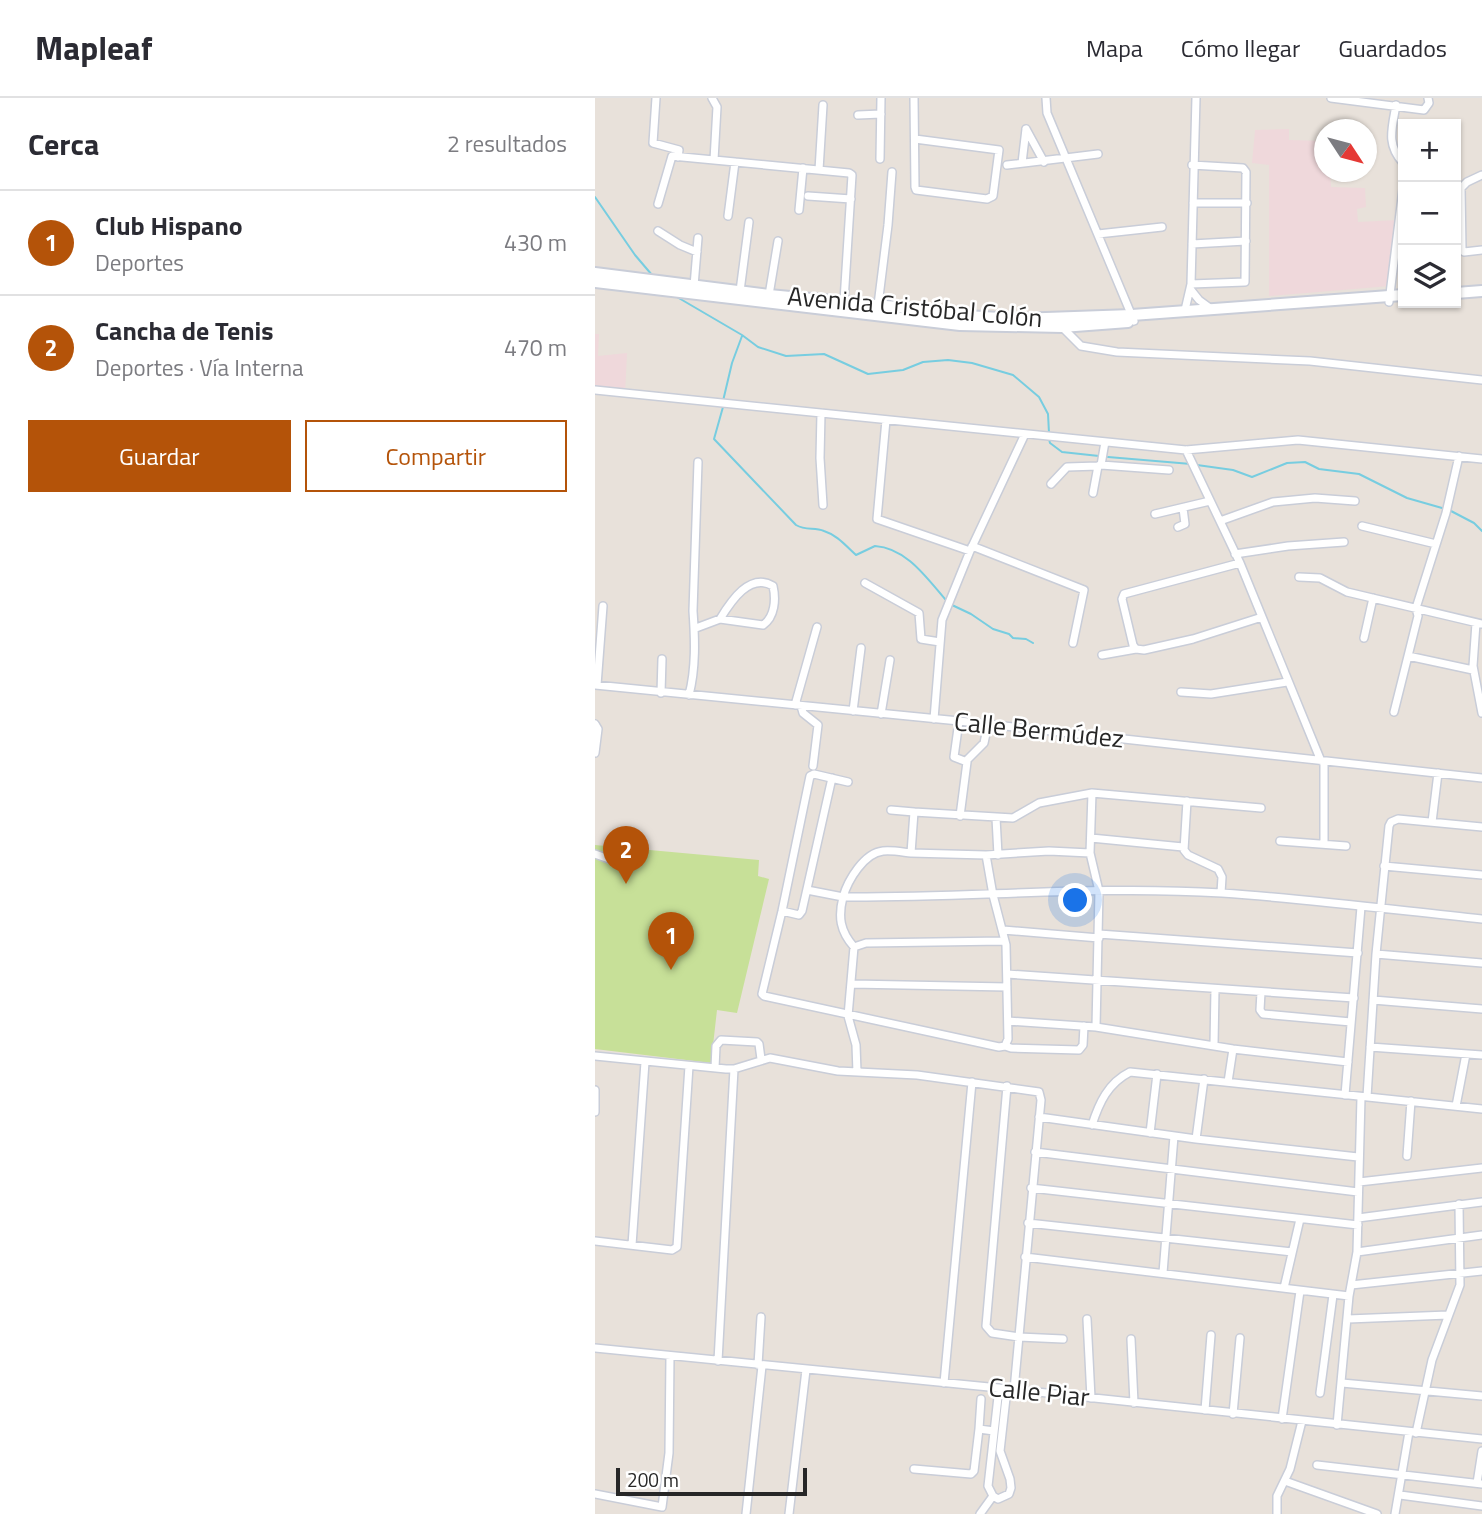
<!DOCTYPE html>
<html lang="es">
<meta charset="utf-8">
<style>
:root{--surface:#fff;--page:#f7f7f7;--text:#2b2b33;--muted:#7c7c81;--line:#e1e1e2;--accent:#b45309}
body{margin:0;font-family:"Titillium Web",sans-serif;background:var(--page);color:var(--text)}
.controls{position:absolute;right:21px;top:21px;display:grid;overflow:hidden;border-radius:0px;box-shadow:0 2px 5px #0004}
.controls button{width:63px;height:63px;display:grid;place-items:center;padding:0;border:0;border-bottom:2px solid var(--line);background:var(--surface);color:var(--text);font:35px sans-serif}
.compass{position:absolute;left:719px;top:21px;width:63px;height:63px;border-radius:50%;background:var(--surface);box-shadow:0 2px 5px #0004;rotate:126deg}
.scale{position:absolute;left:21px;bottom:18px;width:191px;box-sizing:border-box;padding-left:7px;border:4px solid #272727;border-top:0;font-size:19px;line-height:24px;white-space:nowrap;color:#272727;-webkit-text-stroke:5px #fff;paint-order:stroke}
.you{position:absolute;left:481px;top:803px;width:24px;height:24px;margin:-18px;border:5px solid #fff;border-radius:50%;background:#1a73e8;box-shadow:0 0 0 10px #1a73e833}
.badge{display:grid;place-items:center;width:46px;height:46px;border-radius:50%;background:var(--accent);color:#fff;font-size:23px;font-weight:700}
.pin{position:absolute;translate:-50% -58px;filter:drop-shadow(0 2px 4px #0008)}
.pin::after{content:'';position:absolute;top:37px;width:24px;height:21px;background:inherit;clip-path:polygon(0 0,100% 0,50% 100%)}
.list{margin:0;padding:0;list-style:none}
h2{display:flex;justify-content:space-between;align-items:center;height:91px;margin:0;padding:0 28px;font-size:30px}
h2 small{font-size:23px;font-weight:400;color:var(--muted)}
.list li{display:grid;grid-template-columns:46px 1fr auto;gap:21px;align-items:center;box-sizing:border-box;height:105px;padding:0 28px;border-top:2px solid var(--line)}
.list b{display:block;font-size:26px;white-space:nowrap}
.list p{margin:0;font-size:23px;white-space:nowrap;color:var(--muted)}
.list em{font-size:23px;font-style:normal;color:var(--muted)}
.actions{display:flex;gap:14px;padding:21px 28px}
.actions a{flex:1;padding:16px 0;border:2px solid var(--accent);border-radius:0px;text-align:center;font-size:24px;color:var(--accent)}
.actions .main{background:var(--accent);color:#fff}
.icon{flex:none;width:38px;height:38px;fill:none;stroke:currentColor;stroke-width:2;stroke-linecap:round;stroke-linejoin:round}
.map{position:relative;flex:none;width:887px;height:1416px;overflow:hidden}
header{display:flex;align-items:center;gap:42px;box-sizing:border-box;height:98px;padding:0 35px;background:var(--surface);border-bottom:2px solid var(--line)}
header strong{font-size:33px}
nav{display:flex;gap:38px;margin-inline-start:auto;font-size:24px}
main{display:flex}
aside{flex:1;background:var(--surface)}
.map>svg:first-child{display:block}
</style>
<header>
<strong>Mapleaf</strong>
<nav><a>Mapa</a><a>Cómo llegar</a><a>Guardados</a></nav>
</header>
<main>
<aside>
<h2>Cerca<small>2 resultados</small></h2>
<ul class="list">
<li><span class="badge">1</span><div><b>Club Hispano</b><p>Deportes</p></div><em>430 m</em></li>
<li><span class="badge">2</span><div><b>Cancha de Tenis</b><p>Deportes · Vía Interna</p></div><em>470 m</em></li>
</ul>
<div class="actions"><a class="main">Guardar</a><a>Compartir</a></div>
</aside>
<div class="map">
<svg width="887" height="1416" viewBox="0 0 887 1416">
<rect width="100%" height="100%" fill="#e8e1da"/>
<path fill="#efd8db" d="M694,31V42L729,43L730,74H735L736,89L770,90L771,109L762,111L763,124L802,122L795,188L674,198V67L657,65L660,32Z
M0,236H4L3,258L32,255L30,295L0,292Z"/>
<path fill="#c7e098" d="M0,747L164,762L163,778L174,781L142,915L122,912L116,965L0,951Z"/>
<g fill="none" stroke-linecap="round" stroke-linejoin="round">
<path stroke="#77cde0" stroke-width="2" d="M0,99L40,157L57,177
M82,199L147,237L163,249L191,258L229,256L273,276L308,272L328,264L353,262L377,265L418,277L444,299L453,316L454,335
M128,303L137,265L147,238
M128,309L119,341L201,427C211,433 219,429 229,433C242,437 251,448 261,457L280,448C311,450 331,479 350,501
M454,341L455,345L467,354L504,358
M513,359L596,366
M602,367L638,372L657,379L692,365L710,364L724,371L764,376L812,400L847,410
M856,413L879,425L887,433
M357,507L376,516L398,531L414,536L418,540L431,541L438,545"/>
<g stroke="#c9cdd8" stroke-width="10">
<path id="street" d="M61,0L58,45L84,52L83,59
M117,0L122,9L119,62L254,75L257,77L249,203
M319,0L320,89L321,92L392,101L398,98L404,52L320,41
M451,0L452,15L539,223
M736,0L829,12L834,5L833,0
M801,7C797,31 791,46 808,65
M263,17L286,16
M431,31L449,64
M285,61L286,0
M427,65L431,31
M412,67L503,56
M224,72L228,7
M887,77L872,84L866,90L867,152L869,154L887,152
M213,98L256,101
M598,105H652
M63,106L77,58L119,62
M204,112L208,70
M133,118L140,64
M63,133L85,147L102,154
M503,136L567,129
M597,146L651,143
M596,186L650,184L651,74L648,70L597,67
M99,188L103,140
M596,192L604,202L615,210
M145,193L154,124
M174,197L183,143
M794,204L808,91
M283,207L293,127L297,74
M590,212L596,186L601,0
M467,229L486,248L522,254L715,263L887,282
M0,292L591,352L703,342L887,361
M226,315L225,360L228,407
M291,322L282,421L375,453
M510,344L506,367L574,372
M591,352L645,465L726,663
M456,386L472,369L503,368
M498,395L503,368L505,367
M560,416L615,403
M625,423L678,404L720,400L760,403
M767,428L841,446
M583,429L590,426L588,410
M377,448L489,492L478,545
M640,456L693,448L749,444
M645,465L529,496L527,501L538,547L541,551L549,552L598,541L667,519
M704,479L725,480L752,494L887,526
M270,485L324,515L326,541L345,544
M881,525L878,568L887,615
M101,530L125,521L168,527C180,519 181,501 178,488C155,474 136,503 125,521
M769,540L778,500
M507,557L541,551
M813,558L878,572
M0,587L364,623L887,680
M2,587L8,508
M586,594L616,596L692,584
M66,595L67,561
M94,597C101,570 100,541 98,513L103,364
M200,607L222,529
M206,608L208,615L223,627L218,668
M258,613L266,550
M799,614L823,518L821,510L851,415L864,358
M286,616L295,562
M339,621L347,522L375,453L430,336
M364,623L359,659L372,664L365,718
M0,626L3,631L0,655
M371,663L389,645L393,626
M253,684L219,676L215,678L187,813L167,896L169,898L404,949L410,948L413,941L411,847L398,797L391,757
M497,695L495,755L504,793L501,929
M592,703L589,752L593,757L623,771L627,779L626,795
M296,712L319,714
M401,720L403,757
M837,724L843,675
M496,740L588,749
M685,743L751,748
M729,746V663
M316,755L391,757L454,753L495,755
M0,756L14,761
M789,768L887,777
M212,792L248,799C253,782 269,755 288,753C297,752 307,754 316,755L319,714L418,720L444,705L497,695L666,710
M187,813L204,817L207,813L237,680
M408,832L504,840
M504,836L763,855
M259,849L271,845L409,843
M781,856L887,865
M412,876L759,900
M257,886L412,889
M666,894L665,912L668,916L756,924
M778,902L887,911
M413,923L501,929L638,951L753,964
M619,947L620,891
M410,948L416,950L484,952L488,947L489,928
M775,949L887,957
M0,958L131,971H139L175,960L243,973L322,977L444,994L446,1002L419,1292
M120,970L121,948L126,942L162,944L164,946L166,961
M262,974L261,947L253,918L259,849C245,833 243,819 248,799C374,800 501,787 627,795C714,801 800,812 887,821
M633,984L638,951
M412,988L391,1228L397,1235L424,1239L468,1241
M0,992V1014
M750,997L766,809
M772,999L781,856L794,728L796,724L803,721L887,729
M861,1008L871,956
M444,1019L601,1041L763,1059
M497,1027C504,1005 513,985 535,974L887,1011
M555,1035L562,976
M601,1041L609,981
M440,1054L763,1094
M812,1058L816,1003
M764,1084L887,1070
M436,1090L763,1127
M763,1120L887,1104
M433,1125L697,1154
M0,1143L77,1152L82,1149L94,968
M37,1147L50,964
M762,1154L887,1137
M430,1159L754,1198
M568,1175L579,1038
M756,1187L887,1173
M689,1190L705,1121
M492,1221L496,1300
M753,1221L853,1217
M536,1241L539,1305
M0,1250L404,1290L887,1341
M123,1263L139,971
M163,1267L166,1219
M349,1285L377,984
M747,1285L887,1298
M725,1295L738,1197
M386,1301L384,1331L399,1333
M610,1312L616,1237
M638,1316L645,1240
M687,1321L705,1193
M742,1327L754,1198L762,1154L766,999
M821,1335L837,1262L865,1187L864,1106
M722,1367L887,1386
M319,1371L376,1376L379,1373L384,1331
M690,1383L782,1416
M882,1385L887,1353
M0,1396L67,1409L74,1355L75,1258
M805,1397L887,1408
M398,1398L403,1401L414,1396L416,1390L415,1381L405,1353L412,1291
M398,1398L393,1388L404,1290
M151,1416L167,1268
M194,1416L211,1272
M385,1416L398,1398
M682,1416V1398L695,1371L707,1323
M800,1416L814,1334"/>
</g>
<g stroke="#c9cdd8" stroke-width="14">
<path id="secondary" d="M0,175L174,197L323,211L371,218L422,221L537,217L808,197
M0,184L365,227L467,229L533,224
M861,195L887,193"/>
</g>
<use href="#street" stroke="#fff" stroke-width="7"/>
<use href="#secondary" stroke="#fff" stroke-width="10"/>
</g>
<g text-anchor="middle" stroke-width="5" stroke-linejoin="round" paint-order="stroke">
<g font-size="26" fill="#272727" stroke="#fff">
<text transform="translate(320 209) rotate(5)" y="9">Avenida Cristóbal Colón</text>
<text transform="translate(444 632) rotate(6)" y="9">Calle Bermúdez</text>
<text transform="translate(444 1294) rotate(6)" y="9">Calle Piar</text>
</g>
</g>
</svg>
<div class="controls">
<button>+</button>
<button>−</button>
<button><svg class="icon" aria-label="layers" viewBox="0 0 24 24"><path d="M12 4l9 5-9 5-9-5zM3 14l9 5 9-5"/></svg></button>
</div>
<svg class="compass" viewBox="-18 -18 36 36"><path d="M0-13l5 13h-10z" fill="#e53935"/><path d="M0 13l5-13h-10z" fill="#7c7c81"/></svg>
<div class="scale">200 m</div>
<div class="you"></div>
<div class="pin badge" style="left:76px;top:872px">1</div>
<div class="pin badge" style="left:31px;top:786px">2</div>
</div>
</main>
